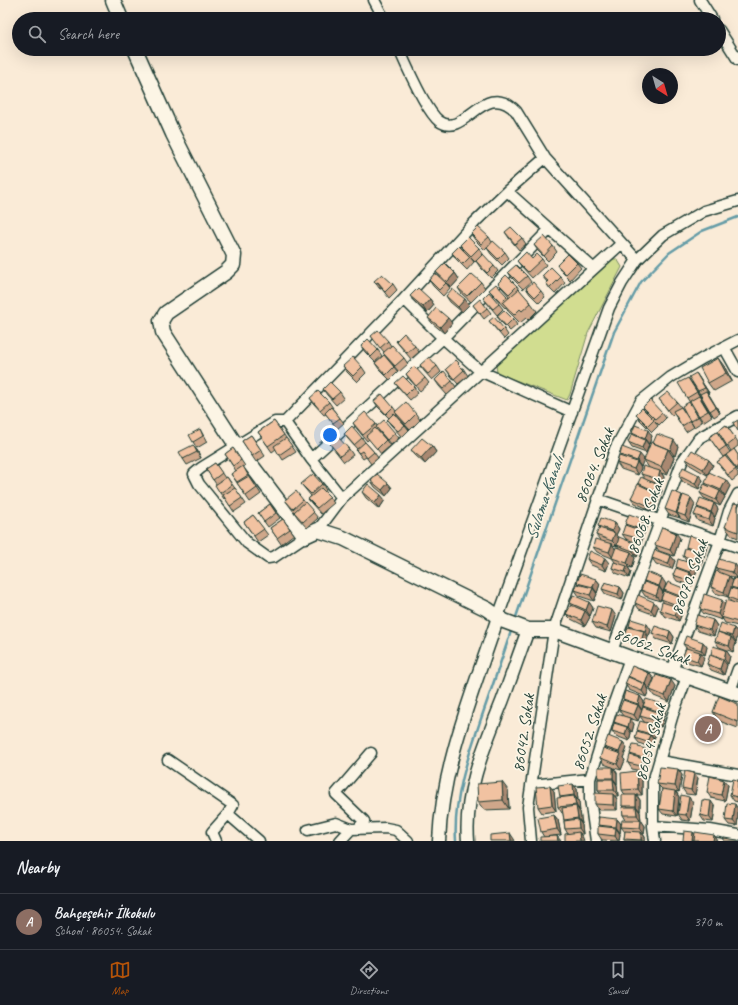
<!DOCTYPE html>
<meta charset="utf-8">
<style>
:root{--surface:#171b24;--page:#20242c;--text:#f1f3f6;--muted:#9ea1a6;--line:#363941;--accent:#b45309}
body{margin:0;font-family:Caveat,sans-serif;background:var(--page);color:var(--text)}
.compass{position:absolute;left:642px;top:68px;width:36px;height:36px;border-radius:50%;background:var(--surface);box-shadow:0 4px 16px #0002;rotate:143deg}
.you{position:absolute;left:330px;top:435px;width:14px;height:14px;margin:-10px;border:3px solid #fff;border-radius:50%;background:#1a73e8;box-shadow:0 0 0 6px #1a73e833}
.badge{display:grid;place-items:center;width:26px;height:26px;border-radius:50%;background:var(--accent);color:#fff;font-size:13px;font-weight:700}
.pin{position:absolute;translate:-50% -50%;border:2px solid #fff;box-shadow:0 1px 4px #0006}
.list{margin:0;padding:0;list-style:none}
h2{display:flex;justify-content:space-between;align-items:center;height:52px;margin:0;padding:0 16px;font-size:17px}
h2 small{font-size:13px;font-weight:400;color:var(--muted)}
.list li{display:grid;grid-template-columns:26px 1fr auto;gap:12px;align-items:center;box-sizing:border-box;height:56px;padding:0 16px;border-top:1px solid var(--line)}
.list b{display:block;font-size:15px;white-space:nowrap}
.list p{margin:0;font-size:13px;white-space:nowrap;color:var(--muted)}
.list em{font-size:13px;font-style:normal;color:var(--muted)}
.icon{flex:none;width:22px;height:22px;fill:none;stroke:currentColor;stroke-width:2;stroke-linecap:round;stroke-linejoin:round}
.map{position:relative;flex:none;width:738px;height:841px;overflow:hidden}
.search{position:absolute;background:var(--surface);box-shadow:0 4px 16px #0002;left:12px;right:12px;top:12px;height:44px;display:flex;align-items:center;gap:10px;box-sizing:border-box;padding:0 14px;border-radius:22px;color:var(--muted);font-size:15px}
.sheet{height:108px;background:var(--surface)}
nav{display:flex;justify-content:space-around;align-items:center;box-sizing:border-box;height:56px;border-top:1px solid var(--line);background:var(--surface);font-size:11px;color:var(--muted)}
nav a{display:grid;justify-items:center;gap:2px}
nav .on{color:var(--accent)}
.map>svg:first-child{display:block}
</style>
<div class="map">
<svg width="738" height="841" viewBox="0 0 738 841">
<rect width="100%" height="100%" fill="#faebd7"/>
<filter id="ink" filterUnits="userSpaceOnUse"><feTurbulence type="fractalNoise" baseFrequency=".025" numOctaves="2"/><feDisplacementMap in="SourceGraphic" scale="8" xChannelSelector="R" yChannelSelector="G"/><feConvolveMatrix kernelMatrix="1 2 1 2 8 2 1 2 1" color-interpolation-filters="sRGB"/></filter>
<g filter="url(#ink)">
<path fill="#d1dd90" stroke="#788d62" d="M606,259H617L622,267L588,333L570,394L567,400L497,373L496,365Z"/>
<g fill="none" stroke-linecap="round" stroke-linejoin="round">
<path stroke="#659ca7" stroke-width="2.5" d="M515,620L614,332L641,282L669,253L702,231L738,217
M456,841C453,797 469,754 483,713C493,684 503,656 512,628"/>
<g stroke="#1f3d34" stroke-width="13">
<path id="minor" d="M374,0L384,19
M700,0L712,19
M719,30L738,60
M399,49C406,65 427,112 439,121C465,140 483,78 516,111L545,158L637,260
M507,191L593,268
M404,299L443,338L480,371L572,412
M724,347L738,372
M285,422L311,459L342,498
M311,459L443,338L549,230
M597,499L738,547
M318,530L342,498L621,244
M305,536L274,557L268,558L247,543L199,484L194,474L201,468L275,422H285L404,299L475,222L507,191L545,158
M498,617L609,308L622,283L637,260L663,235L704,211L738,201
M612,651L682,462L699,438L738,416
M672,671L720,541L729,511L738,494
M730,691L738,669
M168,760L233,805L228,814L259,841
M660,761L738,775
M531,785L590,779
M653,826L710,830L738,835
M358,829L364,821L336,794L371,753
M308,830L336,823L351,829
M216,841L212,832L228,814
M340,841L351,829L386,828L396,830L408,841
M531,841L528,807L554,630L615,449L641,401L671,377L703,358L738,340
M596,841L590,799V779L610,714L630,658
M655,841L653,826V782L673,714L687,677"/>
</g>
<g stroke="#1f3d34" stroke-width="15">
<path id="tertiary" d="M439,841C442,764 474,690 498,617
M468,841C464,792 484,747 502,702C511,678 519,654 528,630"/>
</g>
<g stroke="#1f3d34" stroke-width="17">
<path id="secondary" d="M113,0L121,19
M135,49L173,134L234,255L233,265L226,272L166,313L161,321L163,332L236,445L305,536L318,530L343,538L487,609L504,621L528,630H554L630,658L672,671L738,694"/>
</g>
<use href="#minor" stroke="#fcf5e5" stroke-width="10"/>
<use href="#tertiary" stroke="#fcf5e5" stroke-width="12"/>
<use href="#secondary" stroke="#fcf5e5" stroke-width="14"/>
</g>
<path fill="#cfa78a" stroke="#1f3d34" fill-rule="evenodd" d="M505,232L522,238L526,244L519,250L509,238Z
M471,234L489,237L492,242L505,252L509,258L502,265L491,254L487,248L485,250L475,240Z
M460,245L479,248L483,254L475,262L470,257L474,262L467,270L456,259L452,253L464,250Z
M534,245L553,246L557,252L548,261L538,251Z
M532,259H542L546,265L532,278L521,266L517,261Z
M476,261L494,266L498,271L491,278L480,267Z
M577,263L581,268L570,280L561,271L557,265Z
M436,272L455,273L459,279L451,288L446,283L450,288L443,296L433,286L429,280L440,277Z
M508,272L527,276L531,282L523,289L512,278Z
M542,276L561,277L565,283L555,294L550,289L546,283L547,282Z
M374,281L393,284L397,290L389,298L382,289L383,288H382L380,289Z
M481,282L485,288L471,302L462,294L458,288Z
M498,283L517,286L521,292L531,303L537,311L528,320L526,318L520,323L509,312L506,307L505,308L493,295L489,290L507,296L509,298L510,297L502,288Z
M526,288L541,291L545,297L539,303L530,294Z
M410,296L430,299L434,305L427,313L414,301Z
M446,296L469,305L462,312L450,302Z
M483,298L499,304L503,309L497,315L487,303Z
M473,305L487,308L491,313L484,319Z
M497,316L513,319L517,325L510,331L501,322Z
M428,318L452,323L444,333L432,323Z
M489,321L504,329L508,335L504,339Z
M371,336L388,341L391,346L404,358L408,364L399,372L387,358L384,352Z
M396,341L415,346L419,352L411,359L400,346Z
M361,346L378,350L382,356L375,362L365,352Z
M375,363L394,367L398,372L390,380L379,369Z
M420,365L437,366L441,372L432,380L424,371Z
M343,366L362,367L366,373L357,382L347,372Z
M724,366L732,381L714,391L708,383Z
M463,368L468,376L458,384L450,375L446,369Z
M696,373L700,379L709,393L708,394L720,413L714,417L698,391Z
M406,374L425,378L429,383L420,391L410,380Z
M435,380L452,381L456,387L447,395L439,386Z
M395,383L414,387L418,393L410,400L399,388Z
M692,383L712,416L703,422L691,403V404L687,398Z
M323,389L340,392L344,398L336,405L327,395Z
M310,398L329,402L333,408H332L344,423L337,429L326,414L324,415L314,404Z
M659,399L677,402L685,412L694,427L686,432L674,414L672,416Z
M374,401L393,407L396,411L416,414L420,420L410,430L399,418L396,414L395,415L405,425L409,430L402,437L391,425L387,420L389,418L378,407Z
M643,407L662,413L666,418L659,425L655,421L658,426L652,432L640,420L636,414L647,412Z
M693,408L702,422L694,427L690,421Z
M274,421L296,452L283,460L276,449L272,452L258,432Z
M353,423L376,424L377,426L395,433L399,438L391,445L379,431H378L386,440L390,446L381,454L369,439L367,441L357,429Z
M726,425L738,442V446L734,449L738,455V471L726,455L728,454L723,457L709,437L717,432L730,452L731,451L718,431Z
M200,429L207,442L197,448L193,442Z
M632,433L652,436L649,444H648L649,445L646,453L632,448L628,442L633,435Z
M344,434L362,438L365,442L374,452L378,458L371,464L366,457L363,459L356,450L357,449L348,439Z
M251,435L265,456L256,462L242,441Z
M653,443L678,446L675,456L672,455L674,458L667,475L661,473L664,477L662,485L646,480L658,485L662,491L659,497L658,496L659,498L653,511L635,503L631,498L639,485L638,483L645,479L641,474L649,468L644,460Z
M330,444L349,449L353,455L344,462Z
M432,446L436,452L425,464L415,455L411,450Z
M233,448L245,466L243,467L261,494L250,502L231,474L236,471L225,454Z
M197,450L201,458L187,465L183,459Z
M640,454L641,467L640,466L641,468L638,475L621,469L617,463L621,456L620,455Z
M725,456L738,473V476L732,481L717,462Z
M686,459L709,460L713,465L707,475L690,465Z
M215,463L225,478L227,477L246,504L234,512L225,498L224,499L220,493L216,484L206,469Z
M679,476L703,480L699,489L683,482Z
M371,481L388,483L392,488L386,496L375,487Z
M705,483L730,486L725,496L723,495L725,497L720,506L714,503L718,509L715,517H714L715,518L713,526L698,521L694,515L698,508L697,507L713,502L704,498L700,493L706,485Z
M301,484H322L326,490L325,492L334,503L321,514L312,504L308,499L311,496Z
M362,492L385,500L379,509L366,498Z
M683,496L695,504L689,522L681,519L680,518L669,515L665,509Z
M285,500H303L318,518L307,528L298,518L294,512Z
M270,504L280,518L268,527L258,513Z
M738,504V538L731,535L725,527Z
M253,515L268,535L258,542L244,522Z
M283,519L294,534L281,544L270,528Z
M643,519L647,524L644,534H642L643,535L641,544L626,539L622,534L626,525L625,524Z
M615,523L619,529L616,535L619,539L636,544L640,549L637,557L633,555L635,558L632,568L628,567L631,572L629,578L616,573L612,568L615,562L612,558L597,552L593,547L600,540L596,535L600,528L598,526ZM612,545L617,546V545L619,548L615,549Z
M680,538L674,556L659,551L655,545Z
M703,540L707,546L704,557H703V558L701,566L687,562L683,556L687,549L686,547Z
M671,556L675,561L672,569L656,564L652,558Z
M587,559L609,563L606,571L591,565Z
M735,564L738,569V571L736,578L738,579V626L725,623L722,618V620L704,614L700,609L731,602L728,597L715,593L711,587L719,572L716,568ZM730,576L734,578L733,581Z
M676,567L697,570L694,578L693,577L694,579L692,586L677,581L673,575L677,568Z
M596,579L600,584L597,593H596L597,594L594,601L579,596L575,590L578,584L577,583Z
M644,581L666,584L663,592H662L663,593L665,592L664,590L687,593L684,602L682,601L683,603L681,611H680L682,613L679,621L664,616L660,610L664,603L661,599L660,601L645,596L641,590L645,582Z
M620,587L624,593L622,600L606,595L602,589Z
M589,602L593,608L590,616L588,615L590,617L585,626L571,619L566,614L571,605L570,603Z
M635,603L658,607L655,615L639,609Z
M616,616L611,632L596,628L592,622Z
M713,620L717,626L714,636L698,631L694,625Z
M629,626L651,630L649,636H647L648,637L645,647L629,642L625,637L630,627Z
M734,628L738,633V635L736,642L735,641L736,643L733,652L719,647L715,641L719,633L718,632Z
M670,631L674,637L672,644L656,639L652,633Z
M703,642L707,647L705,655L701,654L704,658L701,666L687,662L683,656L686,648L683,644Z
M726,650L730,656L728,664H726L727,665L724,675L711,670L707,664L712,656L711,654Z
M649,673L654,679L649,689H648L649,690L646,697L629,690L625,684L629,678L628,676Z
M675,686L669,702L654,696L650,690Z
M640,696L644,702L642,710L641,709L638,721L623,716L619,710L624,700L623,699Z
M662,704L666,710L664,717H663L664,718L661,727L644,722L640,716L644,708L643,706Z
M738,704V728L719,721L713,712Z
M630,718L634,724L632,732H630L631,733L629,741L616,736L612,731L615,724L614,722Z
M637,730L657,731L654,739H653L654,740L651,748L639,743L635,738L638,731Z
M623,742L627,748L623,758L625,760L621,770L614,768L617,773V785L618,796H615L617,799V810H599L595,804L600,793L598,790V778L612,767L604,764L600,758L605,749L604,747Z
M641,748L650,755L647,763H646L647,765L645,772L632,769L628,763L631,756L630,754Z
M682,775L679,792L676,791L679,797L677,816L663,814L659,809L662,789L657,784Z
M642,777V795H637L640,800V812L641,820L645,826L644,834H643L645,837V841H625L624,839L625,832L621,827L626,820L623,815V807L622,806L625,795L622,790Z
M698,778L695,795L686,794L682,788Z
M738,780V802L734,801L730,795Z
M728,785L725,801L711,798L707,792Z
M577,789L578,801L579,802V811L580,812L582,824H581L582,825L583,834H580L583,838L568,834L565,829L563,813H562L558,807L560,798V797Z
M508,790L509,809L484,810L478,802Z
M554,791L556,811L542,813L538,807Z
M693,803L690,821L682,820L678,814Z
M715,807L713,822L704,821L700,815Z
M738,809V818L737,826L729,825L725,820Z
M554,815L558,820L561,835L544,837L541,832Z
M617,819L621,824L620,833L619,832L620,834L619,841L602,840L598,834L599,826L598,825Z"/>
<path fill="#a98871" stroke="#1f3d34" d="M455,273L459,279L451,288L447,282Z
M378,282L382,288L380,289L376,283Z
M430,299L434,305L427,313L423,307Z
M465,299L469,305L462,312L458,307Z
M448,318L452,323L444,333L440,327Z
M718,358L724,366L732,381L726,373Z
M696,373L700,379L709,393L705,388Z
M688,378L692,383L712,416L697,392Z
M706,391L710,396L720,413L716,407Z
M648,430L652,436L649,444L645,439Z
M645,440L649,445L646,453L642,448Z
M674,440L678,446L675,456L670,450Z
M193,445L197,450L201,458L197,452Z
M432,446L436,452L425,464L421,458Z
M668,449L674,458L667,475L661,467Z
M640,454L644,459L641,467L637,461Z
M709,460L713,465L707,475L703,469Z
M637,462L641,468L638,475L634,469Z
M660,471L664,477L662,485L658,479Z
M699,475L703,480L699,489L695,484Z
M726,480L730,486L725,496L721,490Z
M388,483L392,488L386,496L382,490Z
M658,485L662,491L659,497L655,491Z
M720,491L725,497L720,506L716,500Z
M655,492L659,498L653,511L649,506Z
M381,495L385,500L379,509L375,503Z
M682,495L686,500L677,513L680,518L676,513Z
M691,498L695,504L689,522L685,516Z
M714,503L718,509L715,517L711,512Z
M711,513L715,518L713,526L709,520Z
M643,519L647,524L644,534L640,529Z
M615,523L619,529L616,535L619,539L617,546L612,541L614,535L612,531Z
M639,530L643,535L641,544L637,538Z
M676,533L680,538L674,556L670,550Z
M703,540L707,546L704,557L700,552Z
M612,544L616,550L613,558L609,552Z
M636,544L640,549L637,557L633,551Z
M631,552L635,558L632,568L627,563Z
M699,552L703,558L701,566L697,560Z
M671,556L675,561L672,569L668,564Z
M605,558L609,563L606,571L602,565Z
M693,564L697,570L694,578L690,572Z
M735,564L738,569V571L736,578L732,572Z
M627,566L631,572L629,578L625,572Z
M690,573L694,579L692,586L688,580Z
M729,576L733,581L728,597L724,592Z
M662,578L666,584L663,592L659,586Z
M596,579L600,584L597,593L593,587Z
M620,587L624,593L622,600L618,594Z
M659,587L663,593L660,601L656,596Z
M593,588L597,594L594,601L590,595Z
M683,588L687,593L684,602L680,596Z
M679,597L683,603L681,611L677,605Z
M722,600L726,606L721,617L722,618V620L718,614Z
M589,602L593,608L590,616L586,610Z
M654,602L658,607L655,615L651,610Z
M678,607L682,613L679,621L675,615Z
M612,610L616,616L611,632L607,627Z
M585,611L590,617L585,626L581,620Z
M713,620L717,626L714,636L710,630Z
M647,624L651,630L649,636L645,631Z
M734,628L738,633V635L736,642L732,636Z
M644,631L648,637L645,647L641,642Z
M670,631L674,637L672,644L668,638Z
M731,637L736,643L733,652L729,646Z
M703,642L707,647L705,655L701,650Z
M726,650L730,656L728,664L724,659Z
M700,652L704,658L701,666L697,661Z
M723,660L727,665L724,675L720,669Z
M649,673L654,679L649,689L645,684Z
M671,680L675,686L669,702L665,696Z
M645,684L649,690L646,697L642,691Z
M640,696L644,702L642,710L638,704Z
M662,704L666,710L664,717L660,712Z
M638,705L642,711L638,721L634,715Z
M660,713L664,718L661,727L657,721Z
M630,718L634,724L632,732L628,727Z
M653,725L657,731L654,739L650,734Z
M627,727L631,733L629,741L625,735Z
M650,735L654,740L651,748L647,742Z
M623,742L627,748L623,758L625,760L621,770L617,764L620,754L619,752Z
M646,749L650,755L647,763L643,758Z
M643,759L647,765L645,772L641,766Z
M613,767L617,773V784L613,778Z
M678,769L682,775L679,792L675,786Z
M637,771L642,777V795L638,789Z
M694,773L698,778L695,795L691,790Z
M613,779L617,785L618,796L614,790Z
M724,780L728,785L725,801L721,795Z
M502,782L508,790L509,809L503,800Z
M573,784L577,789L578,801L574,795Z
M550,786L554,791L556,811L552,805Z
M675,791L679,797L677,816L673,811Z
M613,794L617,799V810L613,805Z
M636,795L640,800V811L636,806Z
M574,796L579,802L580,811L576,805Z
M689,797L693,803L690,821L686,815Z
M711,801L715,807L713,822L709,817Z
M735,804L738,809V818L737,826L733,821Z
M576,806L580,812L582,824L578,818Z
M636,807L640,812L641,821L637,815Z
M554,815L558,820L561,835L557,829Z
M578,819L582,825L583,834L579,828Z
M617,819L621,824L620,833L616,827Z
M641,820L645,826L644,834L640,828Z
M616,828L620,834L619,841H618L615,836Z
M579,832L583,838L584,841H580Z
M641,832L645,837V841H642L641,840Z
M693,832L697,838V841H692Z
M510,833L514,839L515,841H511Z
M714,835L718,841H713Z
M557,836L561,841H558Z"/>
<path fill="#f1c2a1" stroke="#1f3d34" d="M478,227L489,237L481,244L471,234Z
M511,227L522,238L515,244L505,232Z
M544,236L553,246L544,256L534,245Z
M468,237L479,248L471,256L460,245Z
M493,241L505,252L498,259L487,248Z
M459,246L470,257L463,264L452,253Z
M526,252L532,259L537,254L542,259L528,272L517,261Z
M483,254L494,266L487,273L476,261Z
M568,254L577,263L566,274L557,265Z
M445,263L455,273L447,282L436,272Z
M516,265L527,276L519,283L508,272Z
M551,267L561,277L550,288L546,283L548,281L542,276Z
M435,273L446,283L439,290L429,280Z
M382,274L393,284L385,292L382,289L383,288L378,282L376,283L374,281Z
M472,274L481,282L467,296L458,288Z
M506,275L517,286L509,294L498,283Z
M533,282L541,291L535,297L526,288Z
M496,284L507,296L501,302L489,290Z
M418,288L430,299L423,307L410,296Z
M452,289L465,299L458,307L446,296Z
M519,289L531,303L522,311L520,309L514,315L503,303Z
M489,292L499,304L493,309L483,298Z
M480,299L487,308L480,314L473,305Z
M436,308L448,318L440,327L428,318Z
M504,310L513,319L506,326L497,316Z
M494,317L504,329L500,333L489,321Z
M378,330L388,341L380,348L371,336Z
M404,333L415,346L407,353L396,341Z
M368,339L378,350L371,357L361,346Z
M392,345L404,358L395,366L383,353Z
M384,355L394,367L386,375L375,363Z
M353,357L362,367L353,376L343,366Z
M429,357L437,366L428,374L420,365Z
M718,358L726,373L708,383L700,368Z
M456,360L459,363L458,364L464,370L454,379L446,369Z
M414,366L425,378L416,386L406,374Z
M444,371L452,381L443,389L435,380Z
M696,373L705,388L698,391L689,377Z
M403,376L414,387L406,395L395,383Z
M688,378L697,392L687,398L678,383Z
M330,382L340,392L332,399L323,389Z
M318,391L329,402L320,410L310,398Z
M706,391L716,407L710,411L700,394Z
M668,392L677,402L668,410L659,399Z
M382,394L393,407L386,414L374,401Z
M699,396L708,411L699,416L690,401Z
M650,400L662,413L655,419L643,407Z
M406,402L416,414L406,424L395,412Z
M689,402L698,417L690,421L682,406Z
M331,407L340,418L333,423L325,413Z
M681,407L690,421L682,426L673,411Z
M642,408L654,420L648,426L636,414Z
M365,412L376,424L363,435L353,423Z
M394,413L405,425L398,431L387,420Z
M384,420L395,433L387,440L376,427Z
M738,420V431L733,423Z
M274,421L284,435L268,446L258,432Z
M635,425L648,430L645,439L632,433Z
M726,425L736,439L727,446L718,431Z
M352,426L362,438L354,445L344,434Z
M375,428L386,440L377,449L366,436Z
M200,429L203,436L193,442L189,435Z
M717,432L726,446L719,451L709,437Z
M632,434L645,440L642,448L628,442Z
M657,434L674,440L670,450L653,443Z
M251,435L261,450L252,456L242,441Z
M338,437L349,449L340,456L330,444Z
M286,438L292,446L279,455L274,446Z
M422,438L432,446L421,458L411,450Z
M365,442L374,452L367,458L362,451L359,453L356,450Z
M651,442L668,449L661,467L644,460Z
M193,445L197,452L183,459L179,452Z
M622,447L640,454L637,461L620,455Z
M233,448L241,460L233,466L225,454Z
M734,449L738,455V467L737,469L726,455Z
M692,450L709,460L703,469L686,459Z
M619,456L637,462L634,469L617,463Z
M725,456L736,469L728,475L717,462Z
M215,463L222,473L213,480L206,469Z
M243,466L248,475L237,482L231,474Z
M643,466L660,471L658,479L641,474Z
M683,467L699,475L695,484L679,476Z
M709,472L726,480L721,490L705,483Z
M313,474L322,484L311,494L301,484Z
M377,474L388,483L382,490L371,481Z
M249,476L257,488L246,496L237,483Z
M227,477L232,485L220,493L215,485Z
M641,477L658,485L655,491L638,483Z
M368,484L381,495L375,503L362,492Z
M638,484L655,492L649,506L631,498Z
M704,484L720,491L716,500L700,493Z
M235,488L242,498L230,506L223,495Z
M321,488L330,497L317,508L308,499Z
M296,491L303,500L293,509L285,500Z
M672,491L682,495L676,513L665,509Z
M683,495L691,498L685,516L677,513Z
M700,498L714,503L711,512L697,507Z
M305,502L314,512L303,522L294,512Z
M734,503L738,504V532L725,527Z
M270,504L276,513L264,522L258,513Z
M697,508L711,513L709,520L694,515Z
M629,514L643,519L640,529L625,524Z
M253,515L264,529L254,536L244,522Z
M601,518L615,523L612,531L598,526Z
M283,519L290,529L277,538L270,528Z
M625,525L639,530L637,538L622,534Z
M662,527L676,533L670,550L655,545Z
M599,528L615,533L612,541L596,535Z
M689,535L703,540L700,552L686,547Z
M619,537L636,544L633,551L617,545Z
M595,539L612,544L609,552L593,547Z
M616,547L631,552L627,563L612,558Z
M685,548L699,552L697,560L683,556Z
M655,550L671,556L668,564L652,558Z
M590,551L605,558L602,565L587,559Z
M678,559L693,564L690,572L676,567Z
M719,559L735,564L732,572L716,568Z
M614,562L627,566L625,572L612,568Z
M676,568L690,573L688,580L673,575Z
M716,571L729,576L724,592L711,587Z
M647,572L662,578L659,586L644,581Z
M580,574L596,579L593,587L577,583Z
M734,578L738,579V589L731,587Z
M605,582L620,587L618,594L602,589Z
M644,582L659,587L656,596L641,590Z
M668,582L683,588L680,596L664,590Z
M577,584L593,588L590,595L575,590Z
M731,588L738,590V601L728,597Z
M664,591L679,597L677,605L661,599Z
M704,594L722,600L718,614L700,609Z
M573,595L589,602L586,610L570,603Z
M638,595L654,602L651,610L635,603Z
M726,600L738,604V622L721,617Z
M662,602L678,607L675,615L660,610Z
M571,605L585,611L581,620L566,614Z
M597,606L612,610L607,627L592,622Z
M697,615L713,620L710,630L694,625Z
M631,619L647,624L645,631L629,626Z
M721,623L734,628L732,636L718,632Z
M655,626L670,631L668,638L652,633Z
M628,627L644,631L641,642L625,637Z
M718,632L731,637L729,646L715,641Z
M686,636L703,642L701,650L683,644Z
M713,646L726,650L724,659L711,654Z
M686,648L700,652L697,661L683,656Z
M710,655L723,660L720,669L707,664Z
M632,666L649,673L645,684L628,676Z
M656,675L671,680L665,696L650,690Z
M628,677L645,684L642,691L625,684Z
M625,691L640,696L638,704L623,699Z
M719,696L738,704V722L713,712Z
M646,699L662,704L660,712L643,706Z
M623,700L638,705L634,715L619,710Z
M643,707L660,713L657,721L640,716Z
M617,714L630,718L628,727L614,722Z
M640,721L653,725L650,734L637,730Z
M614,723L627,727L625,735L612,731Z
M637,731L650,735L647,742L635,738Z
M608,736L623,742L619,752L604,747Z
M633,744L639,745L638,747L646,749L643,758L630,754Z
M603,748L621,754L617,764L600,758Z
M630,755L643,759L641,766L628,763Z
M598,767H613V778H598Z
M660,767L678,769L675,786L657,784Z
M637,771L638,789L622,790L621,773Z
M685,771L694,773L691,790L682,788Z
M710,776L724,780L721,795L707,792Z
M598,779H613L614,790H598Z
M733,779L738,780L737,797L730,795Z
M502,782L503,800L478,802L477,784Z
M573,784L574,795L560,797L558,786Z
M550,786L552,805L538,807L536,787Z
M662,789L675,791L673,811L659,809Z
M595,793L613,794V805L595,804Z
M622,795H636V806H622Z
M681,795L689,797L686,815L678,814Z
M574,796L576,805L558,807L557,798Z
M702,800L711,801L709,817L700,815Z
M727,803L735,804L733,821L725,820Z
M576,806L578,818L564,820L562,808Z
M622,807H636L637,815H623Z
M554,815L557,829L541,832L538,818Z
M599,817L617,819L616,827L598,825Z
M578,819L579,828L565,829L564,821Z
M622,820H641L640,828L621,827Z
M598,826L616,828L615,836L598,834Z
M625,831L641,832V840L624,839Z
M684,831L693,832L692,841H683Z
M579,832L580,841H565V834Z
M695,832L714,835L713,841H694Z
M510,833L511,841H490V835Z
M557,836L558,841H540V837Z
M724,838L738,840V841H724Z"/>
</g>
<g text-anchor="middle" stroke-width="3.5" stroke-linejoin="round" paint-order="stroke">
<g font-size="17" fill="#1f3d34" stroke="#fcf5e5">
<text transform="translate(594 465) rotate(-68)" y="6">86064. Sokak</text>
<text transform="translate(645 516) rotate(-70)" y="6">86068. Sokak</text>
<text transform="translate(689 577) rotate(-70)" y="6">86070. Sokak</text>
<text transform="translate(652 646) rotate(20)" y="6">86062. Sokak</text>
<text transform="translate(589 732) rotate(-72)" y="6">86052. Sokak</text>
<text transform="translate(523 733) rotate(-82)" y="6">86042. Sokak</text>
<text transform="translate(650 742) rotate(-75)" y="6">86054. Sokak</text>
</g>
<g font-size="18" font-style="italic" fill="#365d5a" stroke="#fcf5e5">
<text transform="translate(544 498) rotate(-71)" y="6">Sulama Kanalı</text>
</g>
</g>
</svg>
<svg class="compass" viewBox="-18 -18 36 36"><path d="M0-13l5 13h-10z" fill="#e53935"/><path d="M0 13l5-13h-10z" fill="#9ea1a6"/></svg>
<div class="you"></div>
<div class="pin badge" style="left:708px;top:729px;background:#8d6e63">A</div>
<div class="search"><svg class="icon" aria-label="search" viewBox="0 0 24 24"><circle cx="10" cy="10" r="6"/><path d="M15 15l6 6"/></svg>Search here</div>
</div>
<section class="sheet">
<h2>Nearby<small></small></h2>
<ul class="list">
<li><span class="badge" style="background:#8d6e63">A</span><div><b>Bahçeşehir İlkokulu</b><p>School · 86054. Sokak</p></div><em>370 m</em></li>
</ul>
</section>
<nav>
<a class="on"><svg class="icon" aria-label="map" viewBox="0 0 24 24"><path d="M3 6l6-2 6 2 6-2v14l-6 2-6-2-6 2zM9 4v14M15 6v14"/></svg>Map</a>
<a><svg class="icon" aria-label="directions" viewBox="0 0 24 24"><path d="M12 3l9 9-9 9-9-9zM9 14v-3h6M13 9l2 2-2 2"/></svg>Directions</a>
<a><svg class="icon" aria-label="saved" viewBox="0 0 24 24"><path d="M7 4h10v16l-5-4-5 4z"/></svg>Saved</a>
</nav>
